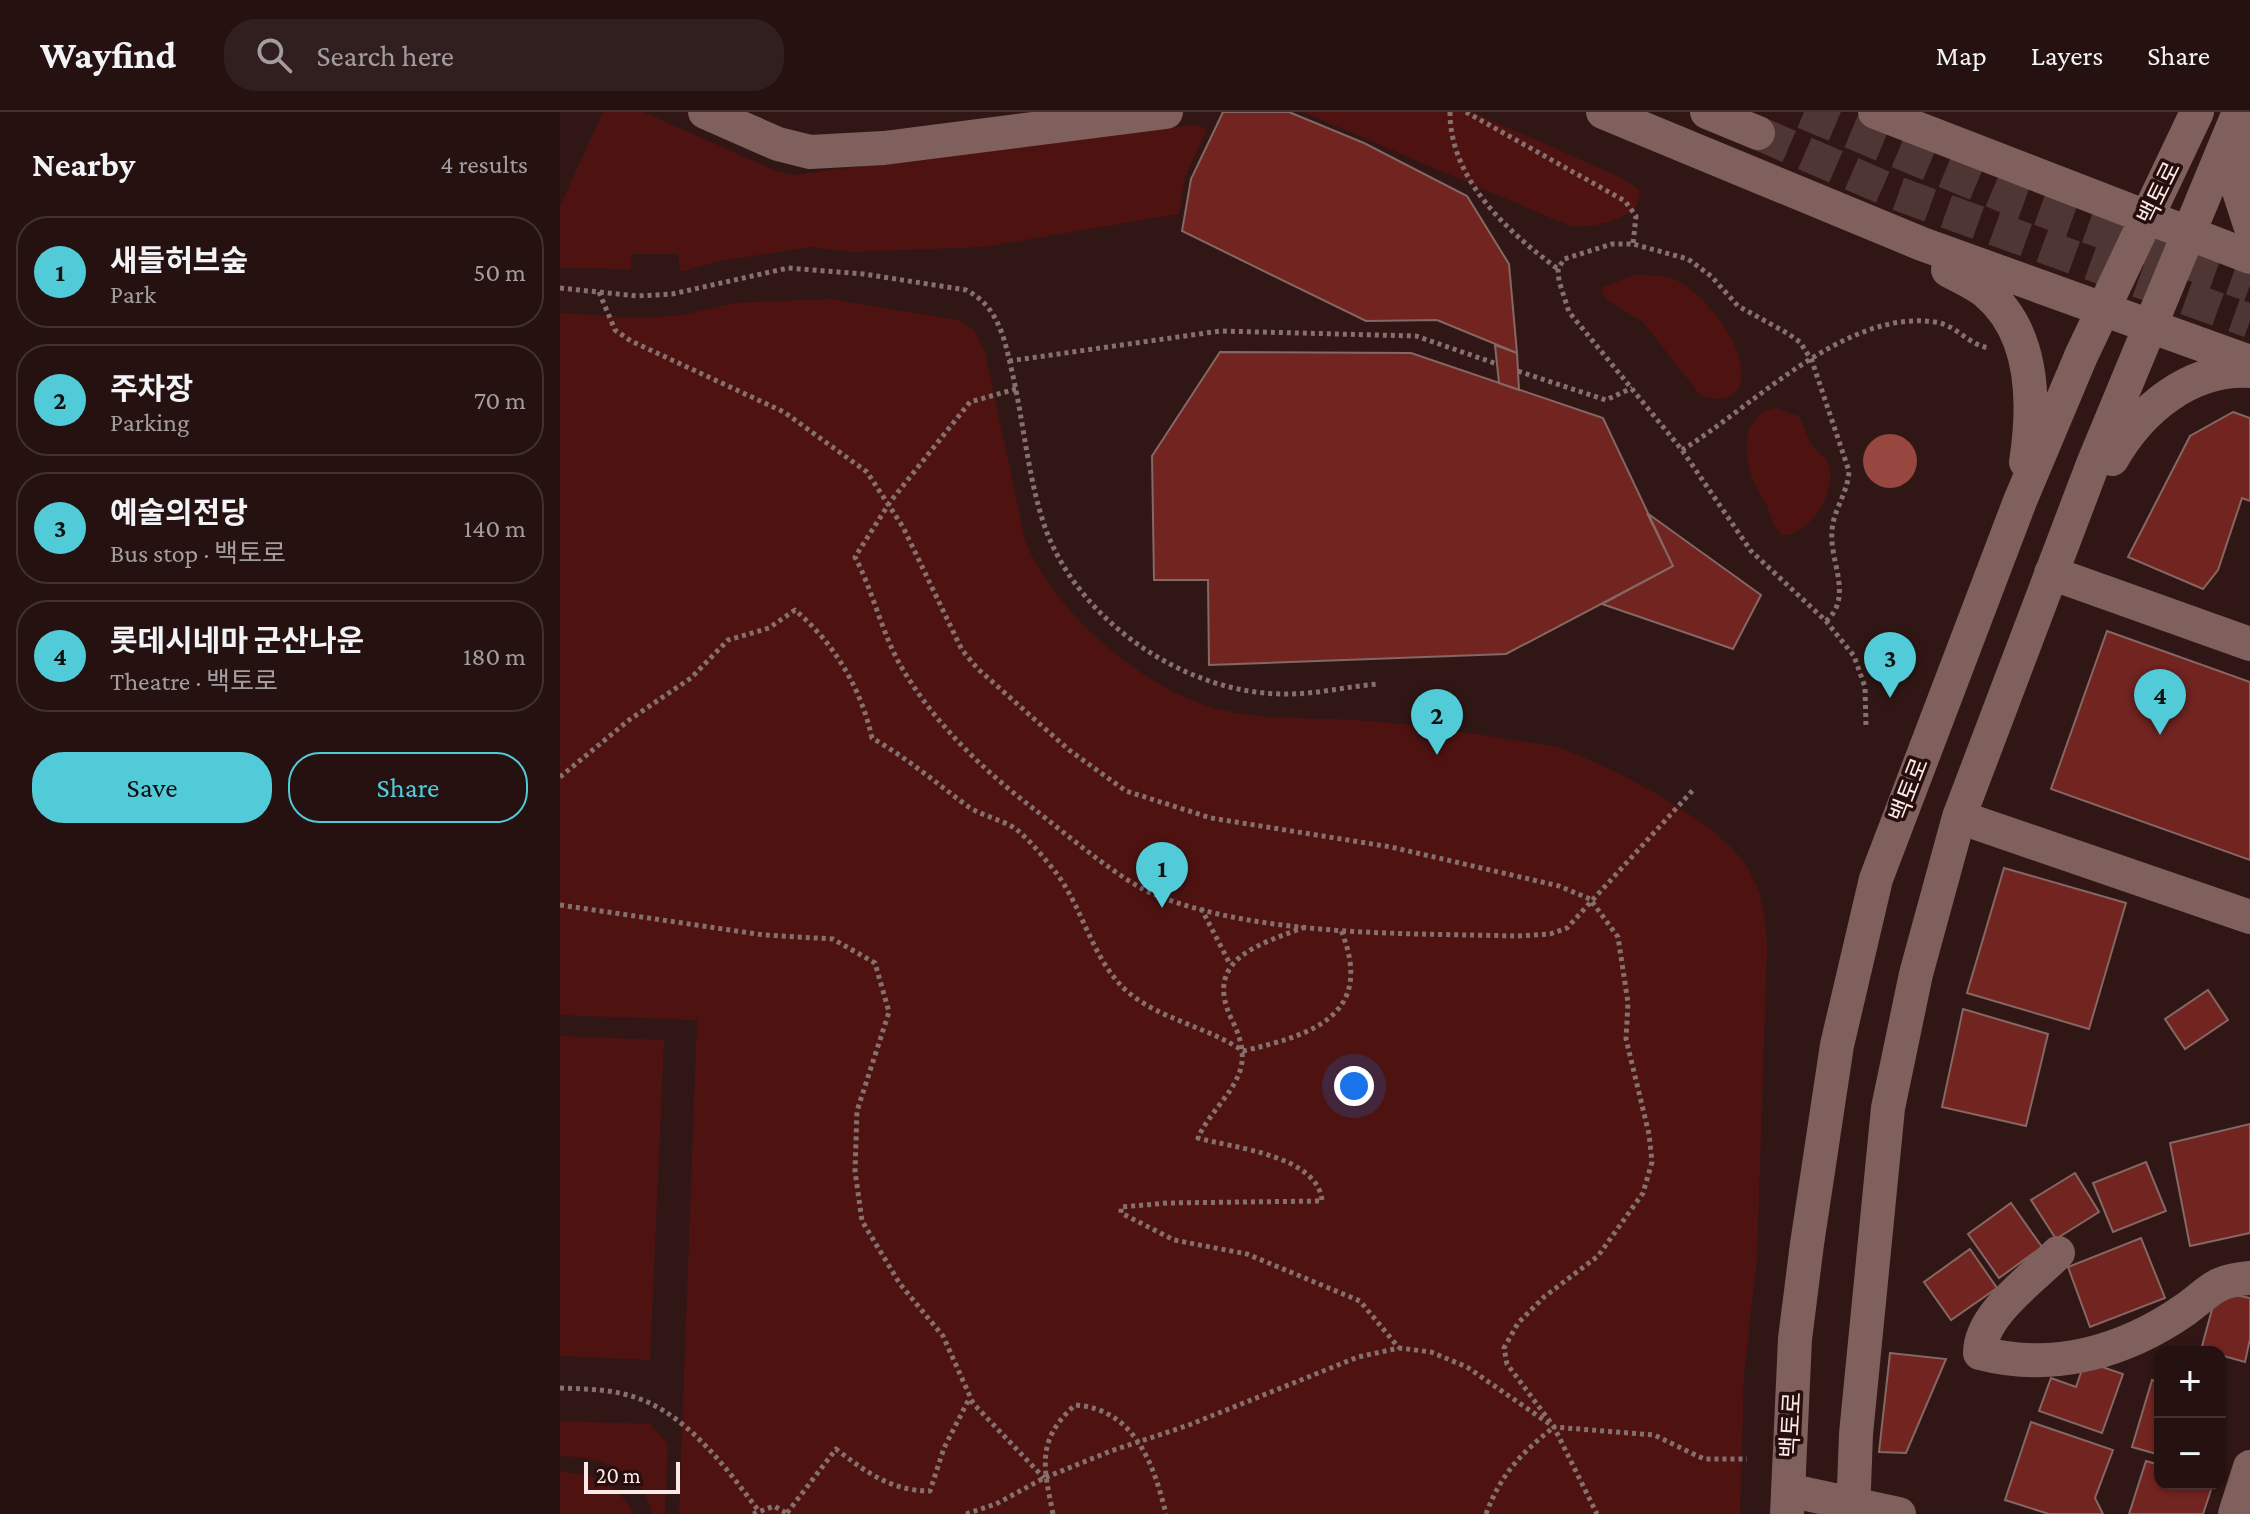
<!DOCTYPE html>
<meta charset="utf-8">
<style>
:root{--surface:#241110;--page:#301f1e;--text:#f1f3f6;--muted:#a39d9f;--line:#413130;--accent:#52cbd9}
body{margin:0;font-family:"Crimson Pro","Noto Sans KR",serif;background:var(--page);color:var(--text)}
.controls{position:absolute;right:24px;bottom:24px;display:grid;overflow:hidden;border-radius:16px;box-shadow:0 2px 6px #0004}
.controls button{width:72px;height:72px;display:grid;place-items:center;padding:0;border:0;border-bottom:2px solid var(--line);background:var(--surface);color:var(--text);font:40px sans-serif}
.scale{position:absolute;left:24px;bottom:20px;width:96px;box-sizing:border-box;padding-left:8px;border:4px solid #fbe9e7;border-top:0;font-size:22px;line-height:28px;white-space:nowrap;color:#fbe9e7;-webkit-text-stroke:6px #250e0c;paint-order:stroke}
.you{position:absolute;left:794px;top:974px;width:28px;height:28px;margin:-20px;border:6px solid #fff;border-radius:50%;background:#1a73e8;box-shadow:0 0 0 12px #1a73e833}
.badge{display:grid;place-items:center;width:52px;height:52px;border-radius:50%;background:var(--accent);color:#111;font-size:26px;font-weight:700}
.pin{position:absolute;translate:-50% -66px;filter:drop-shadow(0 2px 4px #0008)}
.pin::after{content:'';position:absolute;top:42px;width:28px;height:24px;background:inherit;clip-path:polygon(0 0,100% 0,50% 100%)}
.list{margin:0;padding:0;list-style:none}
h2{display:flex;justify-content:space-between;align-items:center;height:104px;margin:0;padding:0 32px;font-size:34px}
h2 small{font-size:26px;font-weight:400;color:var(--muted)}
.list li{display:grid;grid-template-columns:52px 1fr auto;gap:24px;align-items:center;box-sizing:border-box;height:112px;margin:0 16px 16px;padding:0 16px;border:2px solid var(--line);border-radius:32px}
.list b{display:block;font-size:30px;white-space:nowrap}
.list p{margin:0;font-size:26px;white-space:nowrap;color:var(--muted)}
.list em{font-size:26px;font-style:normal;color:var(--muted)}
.actions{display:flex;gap:16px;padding:24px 32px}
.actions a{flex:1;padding:18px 0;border:2px solid var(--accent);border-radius:32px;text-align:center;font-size:28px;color:var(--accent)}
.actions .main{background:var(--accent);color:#111}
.icon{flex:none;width:44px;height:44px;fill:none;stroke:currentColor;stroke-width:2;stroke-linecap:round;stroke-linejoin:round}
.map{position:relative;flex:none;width:1690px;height:1402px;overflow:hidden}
header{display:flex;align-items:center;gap:48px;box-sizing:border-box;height:112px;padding:0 40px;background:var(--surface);border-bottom:2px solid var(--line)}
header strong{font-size:38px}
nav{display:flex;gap:44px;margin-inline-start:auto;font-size:28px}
.search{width:560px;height:72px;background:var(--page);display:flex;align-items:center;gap:20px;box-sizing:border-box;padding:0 28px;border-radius:32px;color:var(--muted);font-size:30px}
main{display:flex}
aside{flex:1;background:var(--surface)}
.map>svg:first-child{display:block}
</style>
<header>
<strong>Wayfind</strong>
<div class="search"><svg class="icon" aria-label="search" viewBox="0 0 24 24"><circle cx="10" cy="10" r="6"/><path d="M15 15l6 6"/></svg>Search here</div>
<nav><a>Map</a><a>Layers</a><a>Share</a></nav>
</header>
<main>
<aside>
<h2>Nearby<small>4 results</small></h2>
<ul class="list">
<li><span class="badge">1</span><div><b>새들허브숲</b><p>Park</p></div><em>50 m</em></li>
<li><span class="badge">2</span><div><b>주차장</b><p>Parking</p></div><em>70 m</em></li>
<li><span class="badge">3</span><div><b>예술의전당</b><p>Bus stop · 백토로</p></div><em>140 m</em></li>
<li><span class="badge">4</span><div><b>롯데시네마 군산나운</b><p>Theatre · 백토로</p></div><em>180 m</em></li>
</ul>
<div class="actions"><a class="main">Save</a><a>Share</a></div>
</aside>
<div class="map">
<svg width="1690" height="1402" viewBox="0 0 1690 1402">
<rect width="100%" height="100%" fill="#301715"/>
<path fill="#4e1311" d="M43,0H83L216,59L233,63L632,13L647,17L625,65L619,102L423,135L291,140L252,135L159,149L123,159L120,158L118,142H72L71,157L0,156V94Z
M743,0H912L1060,65L1078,77C1090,106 1029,117 1010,114Z
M1073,163C1087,163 1103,163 1116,168C1145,181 1205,253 1172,284L1158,287L1141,284L1083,210L1045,187L1042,176Z
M270,187L398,208L414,218L425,240L465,428C492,499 587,581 662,598C708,609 761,605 808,609C871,614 934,625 996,635C1046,651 1151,706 1182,748C1202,775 1206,803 1207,835L1197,1146L1184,1261L1180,1402H119L137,908L0,903V201L82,206L123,203L174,191Z
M1215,296L1238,304C1246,313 1245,323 1251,332C1257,341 1268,345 1270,357C1275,382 1248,424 1222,423C1213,415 1212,406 1208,396C1204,386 1197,378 1193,368C1183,343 1181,303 1215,296Z
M0,924L104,928L90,1248L0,1244Z
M0,1309L90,1312L108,1332L105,1402H92C84,1357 39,1345 0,1344Z
M0,1360C33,1361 58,1372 74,1402H0Z"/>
<path fill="#974640" d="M1303 349a27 27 0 1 1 54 0a27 27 0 1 1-54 0Z"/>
<path fill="#722421" stroke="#856763" stroke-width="2" d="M663,0H729L804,31L907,84L949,152L957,241L877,208L806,209L622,119L631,67Z
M935,233L957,241L959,278L939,271Z
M660,240L851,241L1043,306L1113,454L946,542L649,553L648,468H594L592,344Z
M1673,300L1690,306V389L1682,386L1658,458L1643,477L1568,445L1630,324Z
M1087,401L1201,483L1173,537L1042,492L1113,454Z
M1547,519L1690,570V748L1491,677Z
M1444,756L1566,791L1529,917L1407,881Z
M1648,878L1668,908L1625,937L1605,907Z
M1403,897L1488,922L1466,1014L1382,995Z
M1690,1012V1121L1630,1134L1610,1031Z
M1586,1050L1606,1099L1553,1120L1533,1071Z
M1515,1061L1539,1100L1496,1127L1471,1088Z
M1451,1091L1482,1135L1439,1166L1408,1122Z
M1581,1126L1605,1186L1530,1215L1508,1155Z
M1410,1137L1437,1176L1391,1208L1364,1170Z
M1657,1179L1690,1186V1227L1685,1250L1660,1243V1240L1641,1238Z
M1330,1241L1386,1247L1346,1341L1319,1340Z
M1525,1249L1563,1262L1542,1321L1479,1299L1491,1266L1516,1275Z
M1592,1268L1600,1271V1343L1572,1335Z
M1471,1310L1553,1338L1535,1386L1543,1402H1489L1445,1388Z
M1586,1349L1600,1353V1372H1653L1643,1402H1569Z"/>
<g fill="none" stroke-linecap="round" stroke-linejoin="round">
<path stroke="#4e3634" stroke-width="34" stroke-dasharray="34 17" stroke-linecap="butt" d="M1244,0L1450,86L1690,173
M1198,21L1336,81L1690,209"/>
<path stroke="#86706e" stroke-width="5" stroke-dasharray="4 4" stroke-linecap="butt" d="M890,0C890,68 948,120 998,157
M906,0L1065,89L1076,104L1073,132
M0,176L77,184L112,182L228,156L304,162L406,178C440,195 445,230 453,264C464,313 469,372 486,418C521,512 629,584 729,582C758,582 789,574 819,572
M39,180L55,218L71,229L224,300L307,360L343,415L402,538L418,557L509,638L566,679L651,706L831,735L999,774L1030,787L1058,825L1068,891L1066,927L1089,1022L1092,1050L1083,1081L1038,1144L984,1185L958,1211L944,1236L947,1252L994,1315L1037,1402
M449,249L660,219L856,224L937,252
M958,259L1046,288L1072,276
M456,277L410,290L330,390L295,445C313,479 323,525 342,556C375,612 423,658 474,697C505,721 563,771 598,784C705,825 845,821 958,824L990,822L1007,816L1133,678
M1122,338C1194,294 1285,197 1375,210C1397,213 1408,233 1429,236
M1266,509C1294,485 1269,449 1272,419C1273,398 1288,381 1289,359L1252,249L1240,230L1227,221L1178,194L1151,164L1128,147L1073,132H1052L1004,147L998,157L999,169L1009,200L1122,338L1191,439L1266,509L1294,544L1305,575L1306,614
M0,665L69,608L131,566L168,528L209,516L235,498C274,531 301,576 312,626C347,646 375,670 406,693C421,704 441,707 456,717C470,728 486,748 497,762C525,800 532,849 569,881C602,908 648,915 683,939C751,923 816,904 781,818
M0,793L204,823L273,827L315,851L329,900L297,999L295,1059L302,1109L340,1172L383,1224L413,1291
M641,796L670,852
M745,815C701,832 643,846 671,906C679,922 686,940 680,959C672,983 648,1002 638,1026C673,1036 758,1043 762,1089L607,1091L561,1095V1101L614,1128L687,1142L800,1189L839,1236
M0,1276C27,1277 54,1277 80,1287C129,1305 168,1358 198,1398
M227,1401L276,1337C306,1360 331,1379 370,1379L384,1336L409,1287L484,1366
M193,1402L214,1394L228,1402
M406,1402L436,1392L484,1366L551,1339L629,1313L798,1245L839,1236L871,1240L907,1255L994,1315L1094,1323L1144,1347H1187
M493,1402C484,1356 475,1329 515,1293C575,1297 594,1353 606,1402
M926,1402C941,1362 961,1341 994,1315"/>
<path stroke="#7f605d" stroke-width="34" d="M145,0L218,32L250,40L324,36L606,0
M1043,0L1362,132L1690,250
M1147,0L1198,21
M1315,0L1690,145
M1682,16L1678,76L1690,113
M1388,158C1400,165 1415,171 1426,180C1475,221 1475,292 1466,350
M1552,347C1580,298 1629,256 1690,259
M1491,461L1690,532
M1399,705L1690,805
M1498,1141C1472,1167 1420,1203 1420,1241C1493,1260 1565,1240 1626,1197C1652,1178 1654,1169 1690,1166
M1228,1378L1339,1402
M1227,1402L1235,1227L1247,1132L1277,933L1316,767L1460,389L1521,244L1637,0
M1293,1402L1296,1322L1328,996L1356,862L1399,705L1533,352L1679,0
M1675,1402L1690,1355"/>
</g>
<g text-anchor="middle" stroke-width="7" stroke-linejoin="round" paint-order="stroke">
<g font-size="24" fill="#fbe9e7" stroke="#250e0c">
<text transform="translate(1599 81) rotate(-64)" y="8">백토로</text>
<text transform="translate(1349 678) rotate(-69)" y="8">백토로</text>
<text transform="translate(1231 1313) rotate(-87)" y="8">백토로</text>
</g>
</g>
</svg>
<div class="controls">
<button>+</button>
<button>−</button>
</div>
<div class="scale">20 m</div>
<div class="you"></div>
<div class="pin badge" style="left:602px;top:796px">1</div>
<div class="pin badge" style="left:877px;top:643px">2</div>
<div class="pin badge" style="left:1330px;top:586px">3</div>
<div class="pin badge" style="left:1600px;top:623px">4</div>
</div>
</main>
